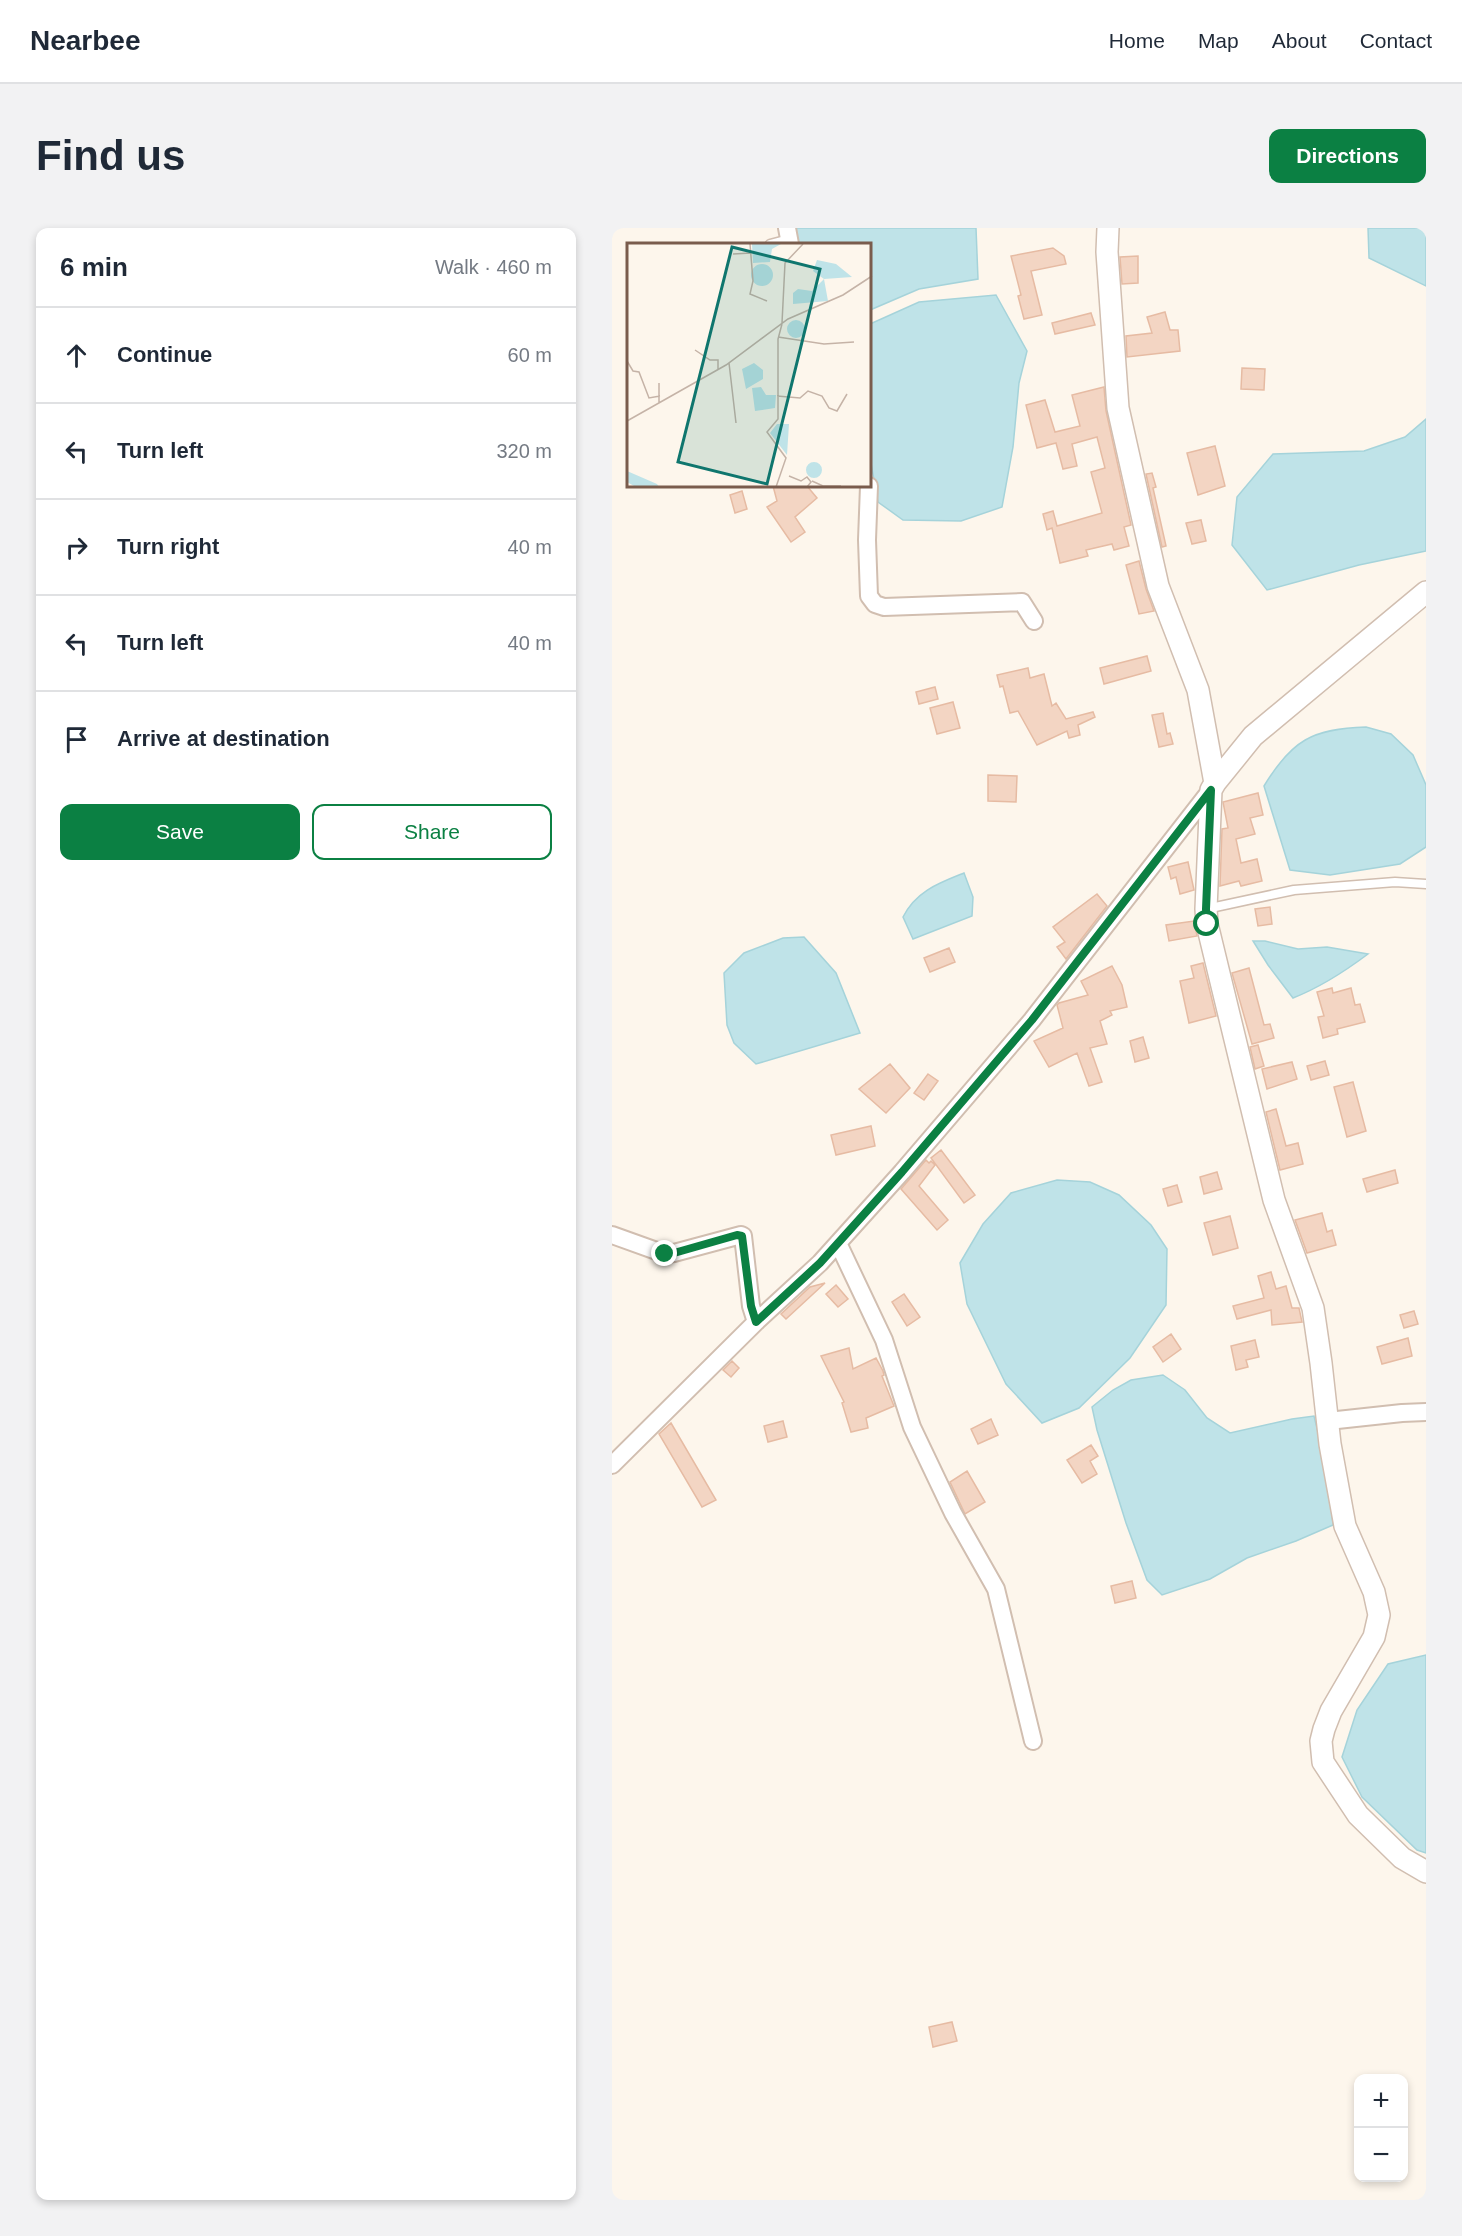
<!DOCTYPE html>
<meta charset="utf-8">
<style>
:root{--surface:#fff;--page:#f2f2f3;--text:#1f2937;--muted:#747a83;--line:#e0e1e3;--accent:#0b8043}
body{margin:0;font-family:Helvetica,sans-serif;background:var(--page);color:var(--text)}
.controls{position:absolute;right:18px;bottom:18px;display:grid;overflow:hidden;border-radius:12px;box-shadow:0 3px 9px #0003}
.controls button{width:54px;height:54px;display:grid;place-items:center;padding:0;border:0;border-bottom:2px solid var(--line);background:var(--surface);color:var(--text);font:30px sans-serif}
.stop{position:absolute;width:18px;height:18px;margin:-14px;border:4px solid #0b8043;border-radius:50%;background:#fff}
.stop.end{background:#0b8043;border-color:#fff;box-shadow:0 2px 6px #0008}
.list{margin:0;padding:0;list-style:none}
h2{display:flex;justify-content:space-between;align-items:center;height:78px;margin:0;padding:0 24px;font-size:26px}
h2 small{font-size:20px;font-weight:400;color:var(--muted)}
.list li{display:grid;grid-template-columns:39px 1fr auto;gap:18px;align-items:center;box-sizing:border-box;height:96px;padding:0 24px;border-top:2px solid var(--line)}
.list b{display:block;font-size:22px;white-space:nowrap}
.list em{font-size:20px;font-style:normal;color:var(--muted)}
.actions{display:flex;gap:12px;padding:18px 24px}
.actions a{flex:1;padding:14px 0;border:2px solid var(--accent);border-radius:12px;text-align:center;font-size:21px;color:var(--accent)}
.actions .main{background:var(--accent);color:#fff}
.icon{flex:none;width:33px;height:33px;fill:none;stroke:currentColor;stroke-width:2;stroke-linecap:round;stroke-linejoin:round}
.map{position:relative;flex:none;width:814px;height:1972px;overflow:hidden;border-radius:12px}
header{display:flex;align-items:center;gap:36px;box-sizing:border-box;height:84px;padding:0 30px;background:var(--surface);border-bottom:2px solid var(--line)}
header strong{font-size:28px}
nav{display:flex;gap:33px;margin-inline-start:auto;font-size:21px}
.intro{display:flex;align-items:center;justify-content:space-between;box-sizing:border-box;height:144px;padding:0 36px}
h1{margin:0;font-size:42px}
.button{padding:15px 27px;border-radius:12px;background:var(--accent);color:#fff;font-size:21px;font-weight:700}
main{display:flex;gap:36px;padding:0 36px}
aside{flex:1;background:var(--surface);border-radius:12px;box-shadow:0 3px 9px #0003}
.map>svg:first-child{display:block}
</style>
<header>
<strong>Nearbee</strong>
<nav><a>Home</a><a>Map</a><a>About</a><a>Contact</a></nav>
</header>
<div class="intro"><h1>Find us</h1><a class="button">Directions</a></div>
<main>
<aside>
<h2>6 min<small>Walk · 460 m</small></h2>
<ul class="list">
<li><svg class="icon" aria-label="ahead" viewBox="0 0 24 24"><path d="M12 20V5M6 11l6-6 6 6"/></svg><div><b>Continue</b></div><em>60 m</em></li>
<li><svg class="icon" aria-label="left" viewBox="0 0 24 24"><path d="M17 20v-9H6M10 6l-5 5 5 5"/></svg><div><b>Turn left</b></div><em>320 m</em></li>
<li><svg class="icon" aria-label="right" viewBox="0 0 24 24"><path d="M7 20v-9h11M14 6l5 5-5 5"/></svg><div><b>Turn right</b></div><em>40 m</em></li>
<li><svg class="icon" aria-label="left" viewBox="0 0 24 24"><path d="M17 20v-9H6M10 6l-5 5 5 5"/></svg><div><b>Turn left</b></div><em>40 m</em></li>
<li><svg class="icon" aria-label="arrive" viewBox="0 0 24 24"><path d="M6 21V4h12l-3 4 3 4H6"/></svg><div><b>Arrive at destination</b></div></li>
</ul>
<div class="actions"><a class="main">Save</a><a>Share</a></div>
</aside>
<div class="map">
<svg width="814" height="1972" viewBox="0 0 814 1972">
<rect width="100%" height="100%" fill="#fdf6ec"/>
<path fill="#bfe3e8" stroke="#a5d3da" stroke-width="1.5" d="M181,0H364L366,51L307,61L258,82V16H185Z
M756,0H814V58L757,30Z
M384,67L415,123L407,155L401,219L390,279L349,293L291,292L266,274L258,230V96L307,74Z
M814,191V323L747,337L655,362L620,317L625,269L661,226L752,223L793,209Z
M754,499L779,506L801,527L814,557V619L788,636L718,647L678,642L652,558C680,512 700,501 754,499Z
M352,645L361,669L360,688L301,711L291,689C304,663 327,655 352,645Z
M192,709L224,745L248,805L144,836L122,815L115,797L112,745L132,725L171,710Z
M641,713H653L686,721L715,719L756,726C732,744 709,759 681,770L656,737Z
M445,952L478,954L507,967L539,997L555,1021L554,1077L518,1130L467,1180L430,1195L394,1156L355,1076L348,1035L371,996L399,965Z
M551,1147L573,1162L595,1190L618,1205L680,1191L702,1188L716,1246L721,1297L684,1313L635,1330L598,1351L550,1367L535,1352L514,1295L485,1202L480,1179L501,1162L519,1152Z
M814,1427V1625L805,1622L750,1569L730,1529L745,1482L776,1436Z"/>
<path fill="#f3d5c3" stroke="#e6bba3" stroke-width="1.5" d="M441,20L452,28L454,36L419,43L430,87L412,91L406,68L409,67L399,28Z
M526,28V55L510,56L508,29Z
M553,84L558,102H566L568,123L515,129L514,108L540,105L535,89Z
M479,85L483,97L443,106L440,95Z
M630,140L653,141L652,162L629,161Z
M492,159L494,183L519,297L512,299L517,318L502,322L500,316L474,322L476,328L448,335L440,300L435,302L431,286L441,283L445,298L490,285L479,244L493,240L485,209L460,216L465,238L451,241L444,215L425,220L414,177L433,172L443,204L468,198L460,167Z
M603,218L613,258L586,267L575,225Z
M540,245L544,259L541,260L554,318L550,319L534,246Z
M161,258H195L205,270L183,289L193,304L179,314L155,279L165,273Z
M130,263L135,281L123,285L118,267Z
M589,292L594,313L580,316L574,295Z
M527,333L534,361L542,383L527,386L514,337Z
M535,428L539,443L492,456L488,440Z
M416,440L418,450L432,446L440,478L444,475L454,491L481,484L483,489L466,497L468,507L457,510L455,503L425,517L406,483L398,485L391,458L388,459L385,447Z
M323,459L326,471L307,476L304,464Z
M341,474L348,500L325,506L318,480Z
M551,485L555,506L558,505L561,516L547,519L540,487Z
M376,547L405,548L404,574L376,573Z
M646,565L651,587L638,590L643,606L624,611L629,635L645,631L650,653L629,658L627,653L608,658L610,601L616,600L611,574Z
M576,634L582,662L568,666L564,649L559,651L556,639Z
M485,666L495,678L454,731L445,719L453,714L441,699Z
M658,679L660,696L646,698L643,681Z
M582,693L585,708L557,713L554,697Z
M337,720L343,734L318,744L312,730Z
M591,735L604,788L577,795L568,753L582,750L579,738Z
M500,738L510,757L515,779L498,783L500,787L488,793L495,816L478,820L490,854L477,858L465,825L437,839L422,813L451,800L445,777L447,775L476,767L469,753Z
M637,740L652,797L658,796L662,810L640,816L620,745Z
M720,760L721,765L739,760L743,777L748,776L753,794L725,801L726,806L711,810L706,789L712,788L705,764Z
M531,809L537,830L523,834L518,813Z
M646,817L652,838L643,841L638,819Z
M713,833L717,847L699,852L695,838Z
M680,834L685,851L655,861L650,841Z
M278,836L298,860L274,885L247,861Z
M316,846L326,853L312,872L302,865Z
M741,854L754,903L735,909L722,859Z
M664,881L674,918L686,915L691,936L668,942L654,884Z
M259,898L263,918L224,927L219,907Z
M329,922L363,967L352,975L319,930Z
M314,932L317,935L319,933L323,937L307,958L336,992L325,1002L289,961Z
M783,942L786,955L755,964L751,951Z
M605,944L610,961L592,966L588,949Z
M565,957L570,974L556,978L551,961Z
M710,985L715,1004L720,1002L724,1017L695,1025L683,992Z
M618,988L626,1020L601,1027L592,995Z
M659,1044L664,1061L674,1058L680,1080H687L690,1094L660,1097L659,1082L625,1091L621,1078L652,1070L646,1048Z
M213,1055L174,1091L169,1086L198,1059Z
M224,1057L236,1071L226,1079L214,1066Z
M292,1066L308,1089L295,1098L280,1074Z
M802,1083L806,1096L792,1100L788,1087Z
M559,1106L569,1121L551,1134L541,1119Z
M796,1110L800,1128L770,1136L765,1119Z
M643,1112L647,1129L634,1132L636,1139L624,1142L619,1118Z
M237,1120L241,1141L264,1130L271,1143L272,1147L270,1148L282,1178L254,1190L256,1200L239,1204L230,1175L232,1174L209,1128Z
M120,1133L127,1140L119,1149L111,1142Z
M379,1191L386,1207L366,1216L359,1201Z
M171,1193L175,1209L156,1214L152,1198Z
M59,1195L104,1272L90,1279L47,1206Z
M479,1217L486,1228L478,1233L485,1246L470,1255L455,1232Z
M355,1243L373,1274L353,1286L338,1254Z
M520,1353L524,1370L503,1375L499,1358Z
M340,1794L345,1813L321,1819L317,1799Z"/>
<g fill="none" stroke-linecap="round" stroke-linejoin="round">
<g stroke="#d1beb0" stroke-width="11">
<path id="service" d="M158,16L177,11
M594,681L682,662L783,654L814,656"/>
</g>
<g stroke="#d1beb0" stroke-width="20">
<path id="minor" d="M175,0L178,16
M257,258L255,312L257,368L263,376L272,379L410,374L422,393
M0,1007L53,1026L62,1025L129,1007L131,1008L139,1078L144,1094
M226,1015L272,1112L300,1199L341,1285L384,1361L421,1513
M716,1193L790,1185L814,1184
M0,1237L144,1094L208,1035L290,944L420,792L599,562"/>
</g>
<g stroke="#d1beb0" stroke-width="24">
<path id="tertiary" d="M496,0L495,24L506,180L546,358L586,462L603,555
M814,364L641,508L603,555L599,562L594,681L595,696L662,972L701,1080L709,1135L718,1216L733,1298L762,1364L767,1387L762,1409L719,1483L712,1501L709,1513L711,1534L746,1587L790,1630L814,1644"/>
</g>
<use href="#service" stroke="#fff" stroke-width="8"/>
<use href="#minor" stroke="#fff" stroke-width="16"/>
<use href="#tertiary" stroke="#fff" stroke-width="21"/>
</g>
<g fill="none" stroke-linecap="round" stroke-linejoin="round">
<path stroke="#0b8043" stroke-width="8" d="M53,1026L62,1025L125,1007L130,1008L139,1078L144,1094L208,1035L290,944L420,792L599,562L594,681L595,696"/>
</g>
<g transform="translate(15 15)">
<rect width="244" height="244" fill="#fdf6ec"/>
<path d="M125,1H154L145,6L143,19L126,20ZM190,17L209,21L225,34L197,36L201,58L166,61V50L171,46L185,48L197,36L186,28ZM124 32a11 11 0 1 1 22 0a11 11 0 1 1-22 0ZM160 86a9 9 0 1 1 18 0a9 9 0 1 1-18 0ZM127,120L136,127V136L119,146L115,126ZM134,144L139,152H149L148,165L128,168L125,145ZM150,181H162L160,212L143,190ZM179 227a8 8 0 1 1 16 0a8 8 0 1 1-16 0ZM0,228L30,241L32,244L7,243L0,239Z" fill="#bfe3e8"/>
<path fill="none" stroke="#c5b3a7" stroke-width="1.5" d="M123,1L126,38L123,51L140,58M106,11L124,10M155,80L158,20L176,1M151,94L197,101L227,99M68,107L83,117H91V126M0,118L6,128L12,129L22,155L33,153M102,120L109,180M32,140V160M150,153L173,155L181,148L195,153L202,165L210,168L220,151M0,178L99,122L161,76L216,52L245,33M162,233L174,238L180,234L184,239L180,244M185,238L196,243H214M149,244L159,215L140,189L151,176V96L155,81"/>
<path fill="#0f766e" fill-opacity="0.15" stroke="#0f766e" stroke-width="3" d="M105,4L193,26L140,241L51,219Z"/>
<rect width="244" height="244" fill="none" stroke="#7a5c4d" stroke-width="3"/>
</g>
</svg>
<div class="controls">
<button>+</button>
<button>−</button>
</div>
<div class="stop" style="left:595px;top:696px"></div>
<div class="stop end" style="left:53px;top:1026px"></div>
</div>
</main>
